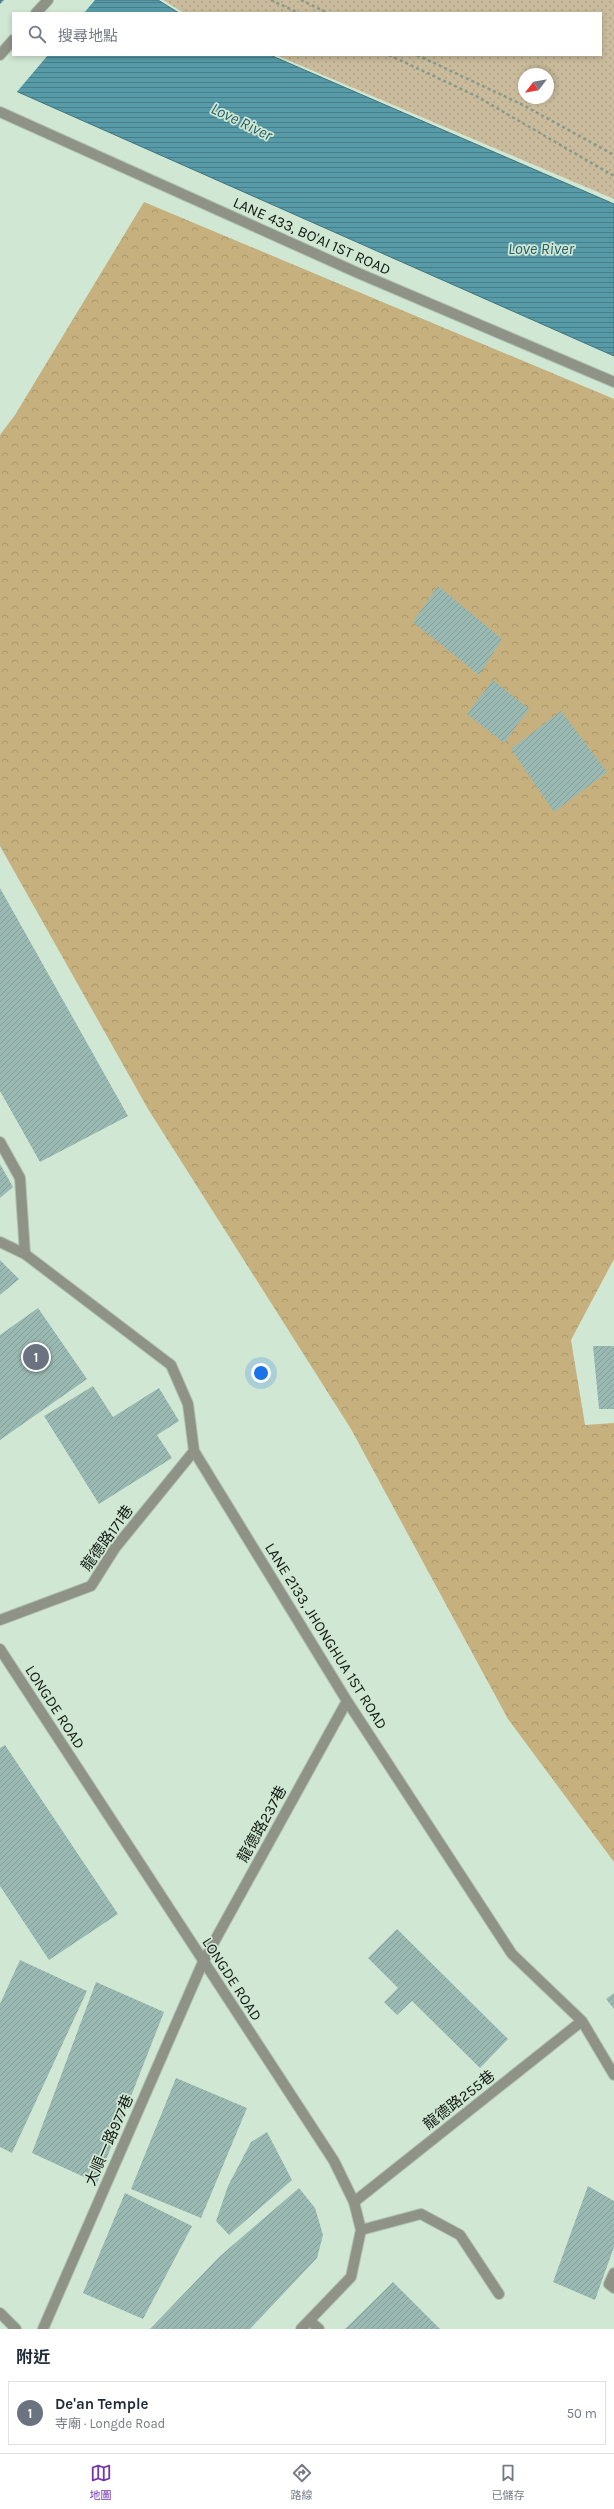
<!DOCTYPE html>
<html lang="zh-TW">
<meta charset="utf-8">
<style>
:root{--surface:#fff;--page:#f6f6f7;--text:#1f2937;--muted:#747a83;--line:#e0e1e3;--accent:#7436ab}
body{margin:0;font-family:Karla,"Noto Sans TC",sans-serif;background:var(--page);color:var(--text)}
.compass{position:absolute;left:518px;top:68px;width:36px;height:36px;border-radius:50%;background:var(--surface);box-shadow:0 2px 6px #0003;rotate:239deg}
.you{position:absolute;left:261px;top:1373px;width:14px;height:14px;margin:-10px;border:3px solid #fff;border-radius:50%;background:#1a73e8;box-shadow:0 0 0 6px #1a73e833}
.badge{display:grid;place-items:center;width:26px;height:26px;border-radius:50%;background:var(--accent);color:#fff;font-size:13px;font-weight:700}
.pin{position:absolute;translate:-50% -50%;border:2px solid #fff;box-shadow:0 1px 4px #0006}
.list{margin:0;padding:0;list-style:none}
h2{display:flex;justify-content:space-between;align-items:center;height:52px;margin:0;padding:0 16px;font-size:17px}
h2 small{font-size:13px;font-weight:400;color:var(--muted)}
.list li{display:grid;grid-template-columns:26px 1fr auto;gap:12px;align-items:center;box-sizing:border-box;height:64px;margin:0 8px 8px;padding:0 8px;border:1px solid var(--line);border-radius:0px}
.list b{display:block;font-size:15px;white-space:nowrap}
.list p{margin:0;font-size:13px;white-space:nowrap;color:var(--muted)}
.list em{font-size:13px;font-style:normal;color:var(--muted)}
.icon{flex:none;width:22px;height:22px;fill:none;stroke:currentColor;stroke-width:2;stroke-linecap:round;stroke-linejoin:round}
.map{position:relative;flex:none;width:614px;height:2329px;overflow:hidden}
.search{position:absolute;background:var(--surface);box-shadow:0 2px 6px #0003;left:12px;right:12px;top:12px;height:44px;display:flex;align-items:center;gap:10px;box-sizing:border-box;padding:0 14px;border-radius:0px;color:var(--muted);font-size:15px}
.sheet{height:124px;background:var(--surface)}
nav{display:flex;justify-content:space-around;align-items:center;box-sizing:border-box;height:56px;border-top:1px solid var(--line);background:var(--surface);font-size:11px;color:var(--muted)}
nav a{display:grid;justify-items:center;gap:2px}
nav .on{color:var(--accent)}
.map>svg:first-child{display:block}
</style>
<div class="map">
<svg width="614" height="2329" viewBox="0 0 614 2329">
<defs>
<pattern id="forest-crowns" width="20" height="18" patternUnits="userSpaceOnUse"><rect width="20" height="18" fill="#c6b07e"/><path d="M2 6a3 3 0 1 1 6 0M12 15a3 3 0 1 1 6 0" fill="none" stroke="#a9976c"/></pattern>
<pattern id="park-dots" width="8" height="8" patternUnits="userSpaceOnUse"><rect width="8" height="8" fill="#c9bb9c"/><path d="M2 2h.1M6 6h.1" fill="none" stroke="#aca085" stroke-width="1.8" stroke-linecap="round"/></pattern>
<pattern id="water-rules" width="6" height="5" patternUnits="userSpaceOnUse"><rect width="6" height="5" fill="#579ba8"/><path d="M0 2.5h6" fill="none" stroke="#477e87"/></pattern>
<pattern id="building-hatch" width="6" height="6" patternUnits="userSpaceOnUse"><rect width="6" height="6" fill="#9ab9b2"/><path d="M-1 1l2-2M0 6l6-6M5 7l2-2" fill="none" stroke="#849e98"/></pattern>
</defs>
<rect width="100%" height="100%" fill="#d0e7d3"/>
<path fill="url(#forest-crowns)" d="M144,202L614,399V1259L571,1340L585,1425L614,1423V1862L508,1719L351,1429L148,1109L0,846V435L15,415Z"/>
<path fill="url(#park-dots)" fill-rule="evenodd" d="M163,0H614V199L276,55H601V13H184ZM524,74H548V98H524Z"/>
<path fill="url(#water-rules)" stroke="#42747b" d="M0,0H158L179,13H13V55H270L614,204V356L0,84Z"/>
<path fill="#d0e7d3" d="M4,0H95L84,13H13V55H48L16,93L0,86V4Z"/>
<path fill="url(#building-hatch)" d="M438,586L502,639L479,675L413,622Z
M493,680L529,709L504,743L467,714Z
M561,711L607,772L554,812L511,749Z
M0,888L128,1116L40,1162L0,1091Z
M0,1164L13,1187L0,1198Z
M0,1260L19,1279L0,1295Z
M38,1308L87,1379L0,1440V1335Z
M593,1346H614V1409H599Z
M93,1386L113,1417L159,1388L179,1421L157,1435L172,1458L99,1504L44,1416Z
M5,1745L118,1914L49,1960L0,1886V1748Z
M397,1929L508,2039L480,2068L412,2001L397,2015L384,2002L398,1988L368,1958Z
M20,1960L87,1991L12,2153L0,2147V2004Z
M96,1982L164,2012L97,2183L32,2153Z
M614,1993V2009L606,1999Z
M176,2078L247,2108L201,2218L131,2189Z
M267,2132L292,2180L229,2235L216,2221L228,2186L251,2142Z
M588,2186L614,2201V2247L595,2300L553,2282Z
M299,2188L315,2208L323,2235L317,2258L250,2329H150L219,2257Z
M125,2193L192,2226L143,2319L83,2293Z
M393,2282L440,2329H345Z"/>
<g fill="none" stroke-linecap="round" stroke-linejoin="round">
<g stroke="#aec2b0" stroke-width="12">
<path id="service" d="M36,13L48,0
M0,55L13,40
M0,112L358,273L614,382
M0,1142L20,1178L25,1254
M0,1242L25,1254L171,1365L188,1404L194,1451L347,1701L512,1954L582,2021L614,2075
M0,1620L91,1586L115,1548L194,1451
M354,2202L582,2021
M361,2230L421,2214L460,2235L499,2294
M614,2273L609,2284L614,2288
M310,2321L319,2329
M43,2329L203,1962L347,1701"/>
</g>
<g stroke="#aec2b0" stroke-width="12">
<path id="minor" d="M0,1649L334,2161L354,2202L361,2230L351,2277L301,2329"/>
</g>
<g stroke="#aec2b0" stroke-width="12">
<path id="tertiary" d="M0,2313L16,2329"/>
</g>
<path stroke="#899a8b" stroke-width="2.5" stroke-dasharray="3 3" stroke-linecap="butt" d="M271,0L299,13
M301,0L328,13
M389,55L476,96L614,176
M417,55L523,105L614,155"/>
<use href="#service" stroke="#8f9287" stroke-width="10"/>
<use href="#minor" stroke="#8f9287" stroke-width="10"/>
<use href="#tertiary" stroke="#8f9287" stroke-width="10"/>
</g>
<g text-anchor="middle" stroke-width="3.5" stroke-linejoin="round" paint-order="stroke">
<g font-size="15" fill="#111912" stroke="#d0e7d3">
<text transform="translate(312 236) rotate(24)" y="5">LANE 433, BO'AI 1ST ROAD</text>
<text transform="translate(107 1538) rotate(-54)" y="5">龍德路171巷</text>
<text transform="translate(326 1636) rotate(58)" y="5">LANE 2133, JHONGHUA 1ST ROAD</text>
<text transform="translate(55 1707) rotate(57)" y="5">LONGDE ROAD</text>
<text transform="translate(262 1824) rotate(-61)" y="5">龍德路237巷</text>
<text transform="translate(232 1979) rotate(57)" y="5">LONGDE ROAD</text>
<text transform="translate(459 2100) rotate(-38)" y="5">龍德路255巷</text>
<text transform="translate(109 2140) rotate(-66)" y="5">大順一路977巷</text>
</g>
<g font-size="16" font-style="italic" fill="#265f69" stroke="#d0e7d3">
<text transform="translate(242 121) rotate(26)" y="6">Love River</text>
<text x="541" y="254">Love River</text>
</g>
</g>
</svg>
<svg class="compass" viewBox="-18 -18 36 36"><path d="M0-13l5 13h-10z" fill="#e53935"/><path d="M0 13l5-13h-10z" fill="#747a83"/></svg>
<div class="you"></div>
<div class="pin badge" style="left:36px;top:1357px;background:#6b7280">1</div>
<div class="search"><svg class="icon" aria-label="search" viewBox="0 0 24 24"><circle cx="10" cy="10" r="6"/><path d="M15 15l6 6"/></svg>搜尋地點</div>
</div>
<section class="sheet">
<h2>附近<small></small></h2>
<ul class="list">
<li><span class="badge" style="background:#6b7280">1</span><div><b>De'an Temple</b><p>寺廟 · Longde Road</p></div><em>50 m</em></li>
</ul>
</section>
<nav>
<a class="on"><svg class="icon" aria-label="map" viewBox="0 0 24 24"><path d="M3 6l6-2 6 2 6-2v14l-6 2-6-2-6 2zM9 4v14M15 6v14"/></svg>地圖</a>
<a><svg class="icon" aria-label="directions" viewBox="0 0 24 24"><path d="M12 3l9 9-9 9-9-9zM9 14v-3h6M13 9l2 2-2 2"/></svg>路線</a>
<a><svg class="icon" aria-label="saved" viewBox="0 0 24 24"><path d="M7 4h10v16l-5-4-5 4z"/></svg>已儲存</a>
</nav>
